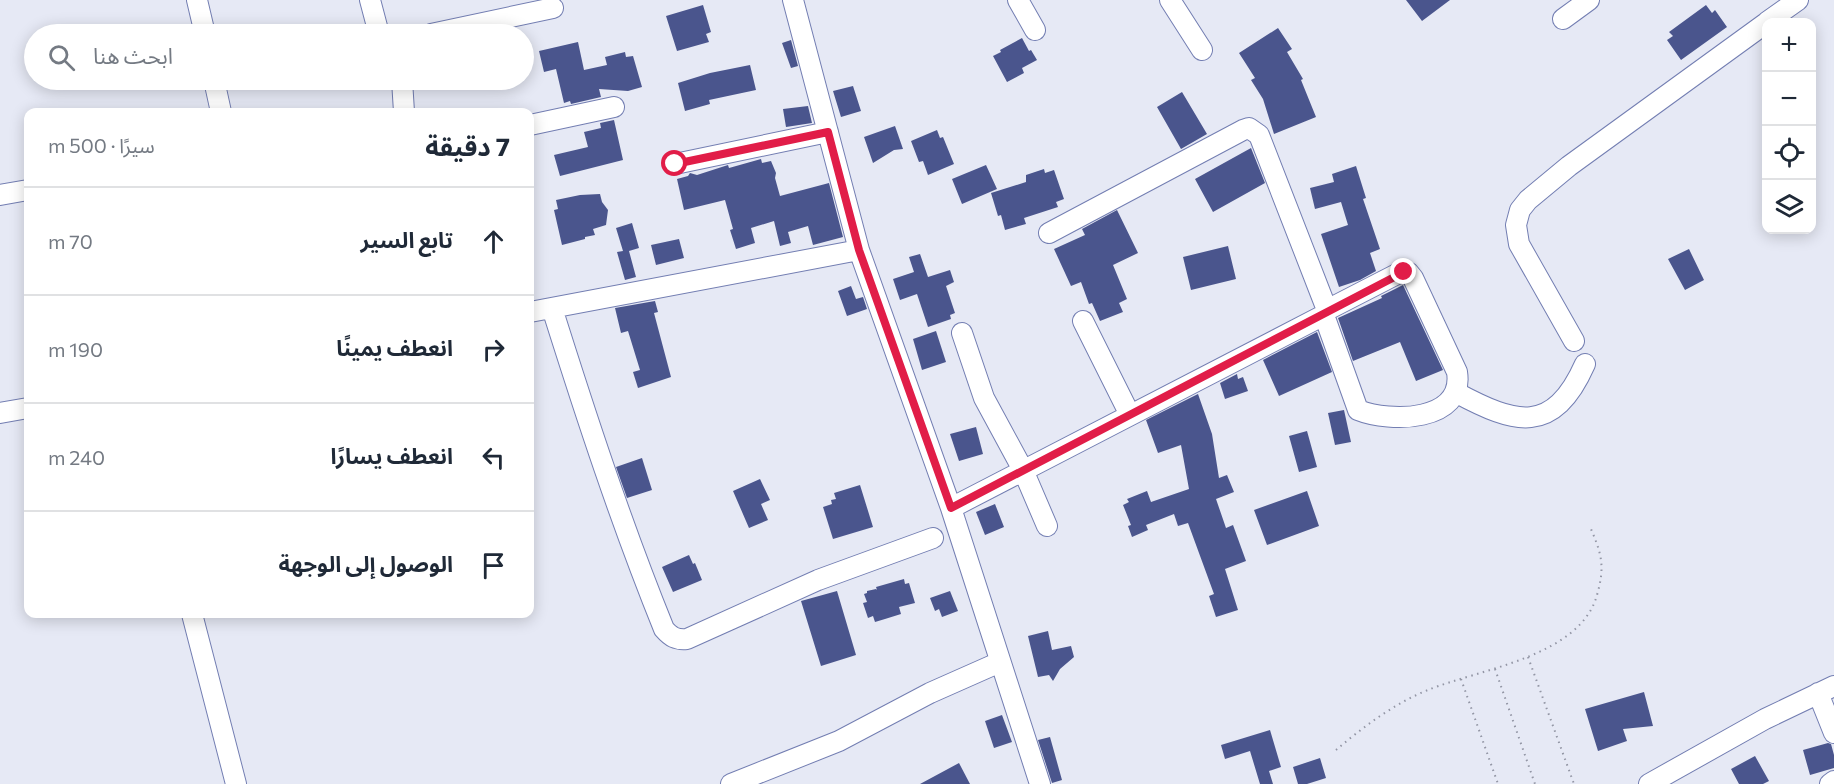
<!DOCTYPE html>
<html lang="ar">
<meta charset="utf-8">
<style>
:root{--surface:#fff;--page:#f6f6f7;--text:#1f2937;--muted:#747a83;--line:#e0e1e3}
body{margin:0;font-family:Commissioner,"Noto Sans Arabic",sans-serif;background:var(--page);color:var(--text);direction:rtl}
.controls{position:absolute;right:18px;top:18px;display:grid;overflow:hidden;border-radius:12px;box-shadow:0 3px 15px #0003}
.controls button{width:54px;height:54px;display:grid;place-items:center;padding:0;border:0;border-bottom:2px solid var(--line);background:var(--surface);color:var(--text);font:30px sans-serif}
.stop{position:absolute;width:18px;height:18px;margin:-14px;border:4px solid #e11d48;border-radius:50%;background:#fff}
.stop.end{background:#e11d48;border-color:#fff;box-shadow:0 2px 6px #0008}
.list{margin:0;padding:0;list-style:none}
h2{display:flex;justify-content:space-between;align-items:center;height:78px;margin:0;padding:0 24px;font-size:26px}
h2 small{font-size:20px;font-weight:400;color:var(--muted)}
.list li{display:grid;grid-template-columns:39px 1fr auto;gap:18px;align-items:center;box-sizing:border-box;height:108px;padding:0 24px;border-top:2px solid var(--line)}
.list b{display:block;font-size:22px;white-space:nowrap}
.list em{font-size:20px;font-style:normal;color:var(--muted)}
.icon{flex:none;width:33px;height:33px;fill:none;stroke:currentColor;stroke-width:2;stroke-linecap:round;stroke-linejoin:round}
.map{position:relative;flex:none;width:1834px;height:784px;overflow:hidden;direction:ltr}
.search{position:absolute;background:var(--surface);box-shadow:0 3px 15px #0003;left:24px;top:24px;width:510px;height:66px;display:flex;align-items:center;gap:15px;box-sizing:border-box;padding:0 21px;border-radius:33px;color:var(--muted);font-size:22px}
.panel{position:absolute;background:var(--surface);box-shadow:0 3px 15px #0003;left:24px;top:108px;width:510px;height:510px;border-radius:12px;direction:rtl}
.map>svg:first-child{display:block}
</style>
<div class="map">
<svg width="1834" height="784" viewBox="0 0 1834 784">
<rect width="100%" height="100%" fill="#e6e9f5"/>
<path fill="#4a558d" d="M1406,0H1450L1422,21Z
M703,5L711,32L706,34L709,42L677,51L666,16Z
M1706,5L1712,13L1715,10L1727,27L1681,60L1667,40L1673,36L1669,32Z
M1278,28L1292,49L1287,52L1303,79L1301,80L1316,117L1274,134L1263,99L1251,80L1255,78L1239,53Z
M1022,38L1029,51L1031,50L1037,60L1022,68L1024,73L1007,82L993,56L1001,52L1000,50Z
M791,40L798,66L791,68L782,43Z
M578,42L584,70L607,65L605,57L625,52L626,57L633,56L642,87L628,91L599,89L601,97L571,104L570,101L564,103L556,69L544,72L539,51Z
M750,65L756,90L709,100L710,104L685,111L678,83L710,73Z
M853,86L861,111L841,117L833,91Z
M1182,92L1207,134L1181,149L1157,107Z
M808,106L812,123L786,127L783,109Z
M614,120L623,160L560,176L554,155L588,147L584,132L601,128L600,123Z
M895,126L903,149L894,150L873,163L864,137Z
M937,130L940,138L943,137L954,164L928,175L923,161L919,162L911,141Z
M1251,148L1265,183L1213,212L1195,179Z
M761,159L762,163L771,161L776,173L775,178L780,196L829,183L843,237L813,245L808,226L788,232L791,243L780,246L774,221L751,228L755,243L736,249L730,230L733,229L725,200L684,210L677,179L688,176L690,173L697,175L728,165L729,168Z
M986,165L997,189L962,204L952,179Z
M1356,166L1366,198L1363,199L1380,249L1370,253L1376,271L1360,280L1339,287L1321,234L1348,225L1341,202L1315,209L1310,188L1334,182L1332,174Z
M1044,169L1045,173L1054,170L1064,199L1056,202L1058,207L1024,218L1026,224L1005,230L1001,215L998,216L991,193L1026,182V175Z
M600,194L602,202L608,210L606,225L593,229L595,235L585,237V239L562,245L554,210L558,209L556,200L580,195Z
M1117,210L1138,253L1113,265L1127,299L1119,303L1123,312L1100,321L1092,303L1089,304L1081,282L1071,286L1054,249L1085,235L1082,229Z
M632,223L639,248L629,251L636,277L625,280L617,252L623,251L616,228Z
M679,239L684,258L656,265L651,245Z
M1228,246L1236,279L1191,290L1183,257Z
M1689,249L1704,280L1685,290L1668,259Z
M920,254L928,277L950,270L954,282L946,286L955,313L950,315L951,319L928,327L917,294L900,300L893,279L914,272L909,257Z
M1403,285L1443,370L1416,381L1400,342L1353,361L1338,318L1382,298L1381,296Z
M851,286L856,299L863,297L867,309L847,316L838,291Z
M655,301L658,312L654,313L671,377L638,388L633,372L640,370L628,331L621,333L615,308Z
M936,331L946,362L922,370L913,339Z
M1317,332L1332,372L1279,396L1263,360Z
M1237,374L1238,379L1243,377L1248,391L1225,399L1220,383Z
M1198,394L1212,434L1219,478L1227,475L1234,492L1216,499L1226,528L1233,525L1246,561L1225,569L1238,610L1216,617L1209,596L1214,594L1188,523L1178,526L1174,514L1146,525L1148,530L1132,537L1128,526L1131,525L1123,505L1129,502L1127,499L1147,491L1151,502L1189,489L1181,445L1158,453L1146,420Z
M1344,410L1351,442L1335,445L1328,413Z
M976,427L983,454L959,461L950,434Z
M1307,431L1317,467L1299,472L1289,436Z
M642,458L652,490L627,498L616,467Z
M760,479L770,500L761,504L768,520L749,528L733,491Z
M860,485L873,527L833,539L823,507L832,504L831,500L836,499L834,493Z
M1307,491L1319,526L1267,545L1254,510Z
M995,504L1004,527L985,535L976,512Z
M689,555L693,564L695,563L702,580L673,592L662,567Z
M904,579L905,584L909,583L915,603L899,607L901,614L885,619L875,622L873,616L868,618L863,603L867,602L864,594L867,593V591L876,589L877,590L876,587Z
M837,591L856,655L821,666L801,601Z
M950,591L958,611L942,617L939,609L935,611L930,598Z
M1048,631L1052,650L1071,646L1074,657L1060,669L1053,681L1049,675L1038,677L1028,636Z
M1644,692L1653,726L1623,729L1627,741L1598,751L1585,709Z
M1002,715L1012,742L994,748L985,721Z
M1270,730L1281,767L1269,771L1273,784H1260L1250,751L1225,759L1221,745Z
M1050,737L1062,780L1052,783L1038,740Z
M1828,743L1831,744L1834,755V768L1810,775L1803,750Z
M1755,756L1769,781L1763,784H1739L1731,769Z
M1320,758L1326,778L1307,784H1298L1293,767Z
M959,763L970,784H920Z"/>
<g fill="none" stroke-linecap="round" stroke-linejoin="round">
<g stroke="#737eb2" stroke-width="22">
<path id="minor" d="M197,0L205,34
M370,0L379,34
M793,0L859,250L951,508L1040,784
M1018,0L1035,30
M1170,0L1202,50
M1563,19L1589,0
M1767,22L1798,0
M431,34L553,8
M214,80L221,112
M402,80L404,112
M530,125L614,107
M675,164L828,132
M0,195L28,190
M1049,233L1243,130L1249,128L1259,135L1327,310
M552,308C586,416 621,523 664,629C671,637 676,640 687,639L818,580L933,538
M530,312L859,250
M1083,321L1130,415
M962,333L984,398L1023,470L1047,526
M1574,341L1519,244L1516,225L1520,210L1528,200L1569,166L1766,23
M1457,393C1515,424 1553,436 1585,364
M0,413L28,408
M951,508L1324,315L1327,310L1399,273H1409L1413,278L1457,372C1465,422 1390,423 1358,410L1324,315
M192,614L236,784
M1818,693L1834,733
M731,784L839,741L930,693L1000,662
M1649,784L1765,719L1834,686
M1830,784L1834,781"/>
</g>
<path stroke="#9396a5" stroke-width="2" stroke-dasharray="1.5 4.5" stroke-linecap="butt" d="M1528,657L1574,784
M1495,669L1535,784
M1461,679L1498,784
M1336,750C1363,727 1395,703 1428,690C1479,669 1580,657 1597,595C1605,567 1602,555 1591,529"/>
<use href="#minor" stroke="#fff" stroke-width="20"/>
</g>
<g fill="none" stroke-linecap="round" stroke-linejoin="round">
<path stroke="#e11d48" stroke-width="8" d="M675,164L828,132L859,250L951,508L1404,272"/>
</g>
</svg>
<div class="controls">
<button>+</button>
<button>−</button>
<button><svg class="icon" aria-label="locate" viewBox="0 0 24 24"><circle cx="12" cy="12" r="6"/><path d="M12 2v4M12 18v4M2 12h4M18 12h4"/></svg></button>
<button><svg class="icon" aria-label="layers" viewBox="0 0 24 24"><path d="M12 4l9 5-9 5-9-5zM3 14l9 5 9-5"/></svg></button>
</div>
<div class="stop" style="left:675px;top:164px"></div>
<div class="stop end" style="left:1404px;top:272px"></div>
<div class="search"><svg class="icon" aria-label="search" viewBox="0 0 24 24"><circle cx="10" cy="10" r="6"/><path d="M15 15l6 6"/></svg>ابحث هنا</div>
<section class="panel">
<h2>7 دقيقة<small>سيرًا · 500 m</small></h2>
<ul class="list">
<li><svg class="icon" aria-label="ahead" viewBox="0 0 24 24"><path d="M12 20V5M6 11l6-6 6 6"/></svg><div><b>تابع السير</b></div><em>70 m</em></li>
<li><svg class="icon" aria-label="right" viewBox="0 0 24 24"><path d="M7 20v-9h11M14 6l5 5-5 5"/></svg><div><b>انعطف يمينًا</b></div><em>190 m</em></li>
<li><svg class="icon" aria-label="left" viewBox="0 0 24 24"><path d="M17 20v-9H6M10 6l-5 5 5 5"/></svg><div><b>انعطف يسارًا</b></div><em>240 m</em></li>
<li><svg class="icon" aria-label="arrive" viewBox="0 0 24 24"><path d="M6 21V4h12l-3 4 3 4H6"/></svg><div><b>الوصول إلى الوجهة</b></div></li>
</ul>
</section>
</div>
